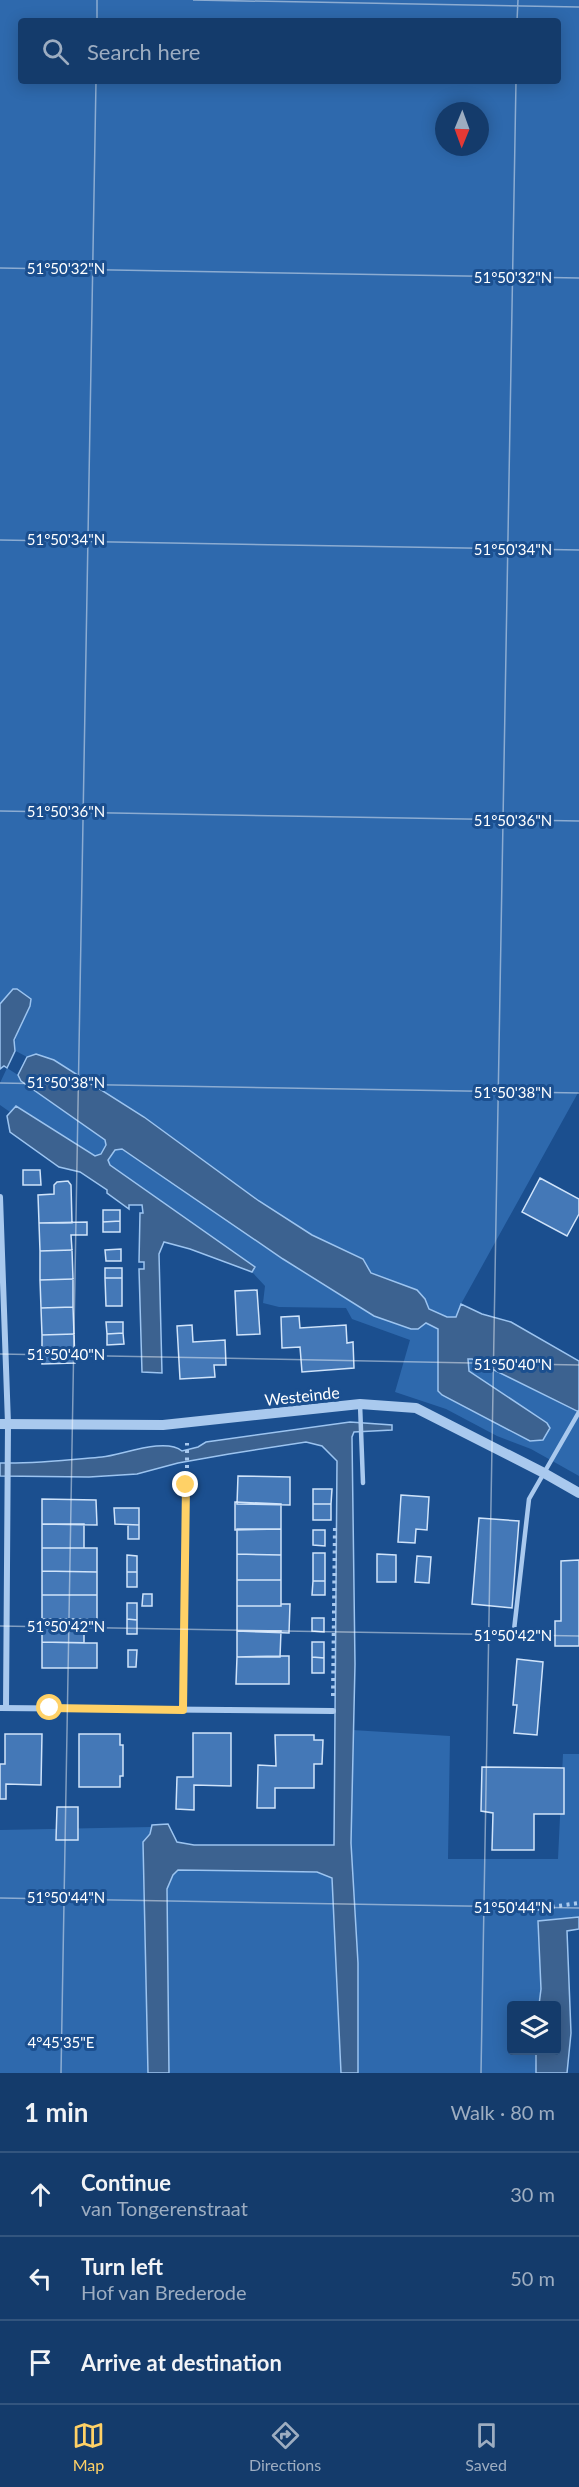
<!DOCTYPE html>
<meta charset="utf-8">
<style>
:root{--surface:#143b6b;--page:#214673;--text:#f1f3f6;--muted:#9dadc1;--line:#33557e;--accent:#ffd166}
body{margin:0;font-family:Lato,sans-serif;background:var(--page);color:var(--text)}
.controls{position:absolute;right:18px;bottom:18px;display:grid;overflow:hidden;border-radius:6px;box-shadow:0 3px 15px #0003}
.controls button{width:54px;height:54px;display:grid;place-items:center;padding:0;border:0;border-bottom:2px solid var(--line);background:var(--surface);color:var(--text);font:30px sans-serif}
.compass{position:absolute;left:435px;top:102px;width:54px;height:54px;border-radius:50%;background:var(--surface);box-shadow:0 3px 15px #0003;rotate:181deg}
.stop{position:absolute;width:18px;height:18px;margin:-14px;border:4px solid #ffd166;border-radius:50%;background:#fff}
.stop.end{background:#ffd166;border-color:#fff;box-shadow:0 2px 6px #0008}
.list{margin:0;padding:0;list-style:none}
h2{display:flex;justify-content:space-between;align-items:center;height:78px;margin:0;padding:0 24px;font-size:26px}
h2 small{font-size:20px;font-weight:400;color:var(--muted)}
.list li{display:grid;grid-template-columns:39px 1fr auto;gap:18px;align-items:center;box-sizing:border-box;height:84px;padding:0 24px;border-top:2px solid var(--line)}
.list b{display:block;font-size:22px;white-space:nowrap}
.list p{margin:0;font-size:20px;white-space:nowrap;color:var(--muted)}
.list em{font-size:20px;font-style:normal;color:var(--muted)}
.icon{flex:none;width:33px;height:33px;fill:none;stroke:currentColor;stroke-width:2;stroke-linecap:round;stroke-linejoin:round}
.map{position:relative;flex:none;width:579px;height:2073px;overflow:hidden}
.search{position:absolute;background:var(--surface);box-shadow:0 3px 15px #0003;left:18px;right:18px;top:18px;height:66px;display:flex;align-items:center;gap:15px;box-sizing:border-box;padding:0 21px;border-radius:6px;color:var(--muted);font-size:22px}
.sheet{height:330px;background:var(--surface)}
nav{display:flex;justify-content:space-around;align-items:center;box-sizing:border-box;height:84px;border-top:2px solid var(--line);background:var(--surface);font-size:16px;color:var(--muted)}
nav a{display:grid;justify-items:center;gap:3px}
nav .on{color:var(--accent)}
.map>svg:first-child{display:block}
</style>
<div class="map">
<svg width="579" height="2073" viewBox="0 0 579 2073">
<rect width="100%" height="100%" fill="#1b4f8f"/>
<path fill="#2e69ad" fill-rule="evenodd" d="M0,0H579V1091L461,1304L457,1317H447L429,1309L425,1299L417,1290L371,1273L363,1259L312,1235L259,1201L144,1117L54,1060L36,1054L27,1057L14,1050C14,1031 29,1018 31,999L17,989H13L0,1004ZM21,21H558V81H21ZM444,111H480V147H444Z
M7,1068L18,1075L21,1081L105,1140L106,1145L101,1155L95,1156L17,1106L10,1112L0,1105V1083Z
M122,1149L283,1259L374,1316L411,1329H418L426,1323L438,1329V1391L547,1423L469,1371V1359H472L579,1412V1476L531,1449L497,1436L446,1409L395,1392L410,1340L352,1319L346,1308L279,1307L263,1303L265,1286L252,1272L255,1267L110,1165L108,1160L115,1150Z
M352,1730L450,1736L448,1859H558L563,1754H579V1917L538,1921L541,1989L539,2005L512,2006V2050L536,2051V2073H358V1963L351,1843Z
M151,1827L150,1834L143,1842L148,2073H0V1830Z
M168,1851V1887L173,1875L178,1870L318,1872L332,1878L341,2073H161Z"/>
<path fill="#3c6290" stroke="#9cc4f0" stroke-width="1.5" d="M13,989H17L31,999L30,1006L14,1040L15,1051L7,1068L4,1066L0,1069V1004Z
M36,1054L54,1060L144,1117L259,1201L312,1235L363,1259L371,1273L417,1290L425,1299L429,1309L447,1317H456L461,1304L482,1314L511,1322L579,1361V1412L472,1359H468L469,1371L547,1423L550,1428L543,1440L530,1441L442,1395L438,1391V1329L426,1323L418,1329H411L374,1316L283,1259L122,1149L115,1150L108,1160L110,1165L255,1267L252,1272L190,1249L164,1242L159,1254L162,1373L142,1372L139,1269H144V1262H139L140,1213H143L142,1205H129V1209L107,1193V1190L80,1172L59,1167L10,1132L7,1116L16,1106L95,1156L101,1154L106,1145L105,1140L21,1081L18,1075L27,1057Z
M350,1422L392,1425V1430L354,1432L352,1437L355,1664L351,1843L358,1963V2073H341L332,1878L317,1872L178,1870L173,1875L167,1889L169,2073H148L143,1842L150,1834L152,1825L168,1824L177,1842L194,1845H334L337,1461L322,1446L306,1442L229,1454L178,1463L137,1474L89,1477L0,1476V1463C34,1464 68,1460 102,1457C122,1455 165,1437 182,1451L198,1447L206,1442Z
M579,1917V1929L567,1931L571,2033L567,2073H536V2051L556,2050V2006L539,2005L541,1989L538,1921Z"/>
<path fill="#4478b7" stroke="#cfe3fa" stroke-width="1.5" d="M23,1170H40L41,1185H23Z
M540,1178L579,1199V1214L567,1236L522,1212Z
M68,1181L71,1185L72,1223H39L38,1195L54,1194V1185L57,1182Z
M103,1210H120V1221L103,1222Z
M120,1221V1232H103V1222Z
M87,1222V1235H71L72,1250L40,1251L39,1223Z
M121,1249V1261H106L105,1250Z
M72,1250L73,1279L40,1280V1251Z
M105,1268H122V1278H105Z
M105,1278H122V1306H106Z
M73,1279V1307L41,1308L40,1280Z
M257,1290L260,1334L237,1335L235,1291Z
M73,1307L74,1334L42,1335L41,1308Z
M299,1316L300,1328L346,1325L347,1343L353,1342L354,1368L302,1372L300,1347L282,1348L281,1317Z
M106,1322H123V1333L107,1334Z
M192,1325L193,1342L225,1340L226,1365H214L215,1377L180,1379L177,1326Z
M123,1333L124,1344L107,1345V1334Z
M74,1334L75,1363L42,1364V1335Z
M238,1476L290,1477V1505L237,1504Z
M313,1489H332L331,1504H313Z
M401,1495L429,1497L427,1530L416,1529L415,1543L398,1542Z
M42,1499L96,1500L97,1525L42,1524Z
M235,1502L281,1504V1529L235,1530Z
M313,1504H331V1520H313Z
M114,1508H139V1525L115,1524Z
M479,1518L519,1521L512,1608L472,1604Z
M42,1524H84V1548H42Z
M128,1525H139V1539H128Z
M237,1529H281V1555L237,1554Z
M313,1530H325V1546L313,1545Z
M42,1548H97V1572L42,1571Z
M313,1553H325V1581H313Z
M237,1554L281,1555V1580H237Z
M377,1554L396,1555V1582H377Z
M127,1555L137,1556V1572H127Z
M417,1556L431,1557L429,1583L415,1582Z
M579,1560V1646H555V1621H561V1561Z
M42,1571L97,1572V1595H42Z
M127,1572H137V1587H127Z
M237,1580H281V1606H237Z
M313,1581H325V1595H312Z
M143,1594H152V1606H142Z
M42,1595H97V1619H42Z
M127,1603H137V1620L127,1619Z
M281,1604H290L289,1633L237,1631V1606H281Z
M312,1618H324V1632L312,1631Z
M42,1619H84V1643L42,1642Z
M127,1619L137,1620V1634H127Z
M237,1631H281L280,1657H237Z
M42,1642L97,1643V1668H42Z
M312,1642H324V1658L312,1657Z
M128,1650H137L136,1667H128Z
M280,1656H289V1684H236L237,1657Z
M312,1657L324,1658V1673H312Z
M517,1659L543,1662L537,1735L514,1733L517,1705H513Z
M193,1733H231V1786L194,1785V1810L176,1809L177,1777H193Z
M5,1734H42L41,1785L6,1784V1799H0V1764H5Z
M79,1734H120V1745H123V1776H120V1787H79Z
M275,1735H314V1740H323L322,1764H314V1788H275V1808H257L258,1765L276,1766Z
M482,1767L564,1768V1814H534V1850H492L493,1813L481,1811Z
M57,1807H78V1840H56Z"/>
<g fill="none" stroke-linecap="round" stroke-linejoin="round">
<path stroke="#a9c9ee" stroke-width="4" stroke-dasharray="3 4.5" stroke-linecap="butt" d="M187,1468V1443
M333,1696L335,1525
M522,1911L579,1903"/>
<path stroke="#a9c9ee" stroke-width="4.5" d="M360,1404L363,1483
M514,1630L529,1499L579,1412"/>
<path stroke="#a9c9ee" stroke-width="6" d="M0,1197L8,1424L6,1708
M0,1708L333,1711
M183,1710L186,1485"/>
<path stroke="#a9c9ee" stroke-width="10" d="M0,1424L163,1425L360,1404L416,1408L544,1473L579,1493"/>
</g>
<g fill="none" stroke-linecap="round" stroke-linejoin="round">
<path stroke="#ffd166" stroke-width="8" d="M50,1708L183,1710L186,1485"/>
</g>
<path fill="none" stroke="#fff" stroke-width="1.5" stroke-opacity="0.45" d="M193,0L579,7M97,21V0M517,21L518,0M0,268L579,278M0,540L579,550M0,811L579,821M0,1083L579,1093M0,1354L579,1365M0,1626L579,1636M0,1898L579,1908M61,2073L96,81M481,2073L516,81"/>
<g text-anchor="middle" stroke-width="6" stroke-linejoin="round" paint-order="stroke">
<g font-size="16" fill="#fff" stroke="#1b4f8f">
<text transform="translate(302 1396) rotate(-6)" y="6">Westeinde</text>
</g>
</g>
<g font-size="15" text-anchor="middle" fill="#fff" stroke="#1b4f8f" stroke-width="6" stroke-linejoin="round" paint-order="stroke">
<text x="66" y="274">51°50'32"N</text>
<text x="513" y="283">51°50'32"N</text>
<text x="66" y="545">51°50'34"N</text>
<text x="513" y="555">51°50'34"N</text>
<text x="66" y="817">51°50'36"N</text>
<text x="513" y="826">51°50'36"N</text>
<text x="66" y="1088">51°50'38"N</text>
<text x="513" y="1098">51°50'38"N</text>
<text x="66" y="1360">51°50'40"N</text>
<text x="513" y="1370">51°50'40"N</text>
<text x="66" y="1632">51°50'42"N</text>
<text x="513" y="1641">51°50'42"N</text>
<text x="66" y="1903">51°50'44"N</text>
<text x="513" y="1913">51°50'44"N</text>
<text x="61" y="2048">4°45'35"E</text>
</g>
</svg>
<div class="controls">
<button><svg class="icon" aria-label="layers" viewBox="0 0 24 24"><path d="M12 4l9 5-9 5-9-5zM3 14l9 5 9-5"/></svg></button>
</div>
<svg class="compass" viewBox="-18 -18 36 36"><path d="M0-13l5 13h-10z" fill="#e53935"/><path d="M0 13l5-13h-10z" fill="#9dadc1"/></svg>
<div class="stop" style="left:50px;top:1708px"></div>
<div class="stop end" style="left:186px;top:1485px"></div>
<div class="search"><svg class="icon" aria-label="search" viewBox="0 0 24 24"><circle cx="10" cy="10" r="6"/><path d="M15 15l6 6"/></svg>Search here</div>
</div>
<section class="sheet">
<h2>1 min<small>Walk · 80 m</small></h2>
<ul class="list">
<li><svg class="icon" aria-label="ahead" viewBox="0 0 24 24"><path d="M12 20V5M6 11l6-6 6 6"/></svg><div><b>Continue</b><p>van Tongerenstraat</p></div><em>30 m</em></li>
<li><svg class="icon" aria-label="left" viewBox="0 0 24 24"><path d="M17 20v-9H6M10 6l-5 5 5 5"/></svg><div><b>Turn left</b><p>Hof van Brederode</p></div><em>50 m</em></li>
<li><svg class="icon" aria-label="arrive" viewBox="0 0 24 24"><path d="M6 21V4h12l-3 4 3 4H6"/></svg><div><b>Arrive at destination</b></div></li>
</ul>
</section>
<nav>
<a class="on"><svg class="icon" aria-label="map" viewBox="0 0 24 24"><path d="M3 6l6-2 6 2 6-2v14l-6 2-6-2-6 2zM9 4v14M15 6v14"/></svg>Map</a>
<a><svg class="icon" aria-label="directions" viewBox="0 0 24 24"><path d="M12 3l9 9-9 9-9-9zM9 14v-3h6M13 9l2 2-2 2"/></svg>Directions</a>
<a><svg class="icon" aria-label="saved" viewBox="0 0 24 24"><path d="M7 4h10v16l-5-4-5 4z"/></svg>Saved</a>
</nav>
